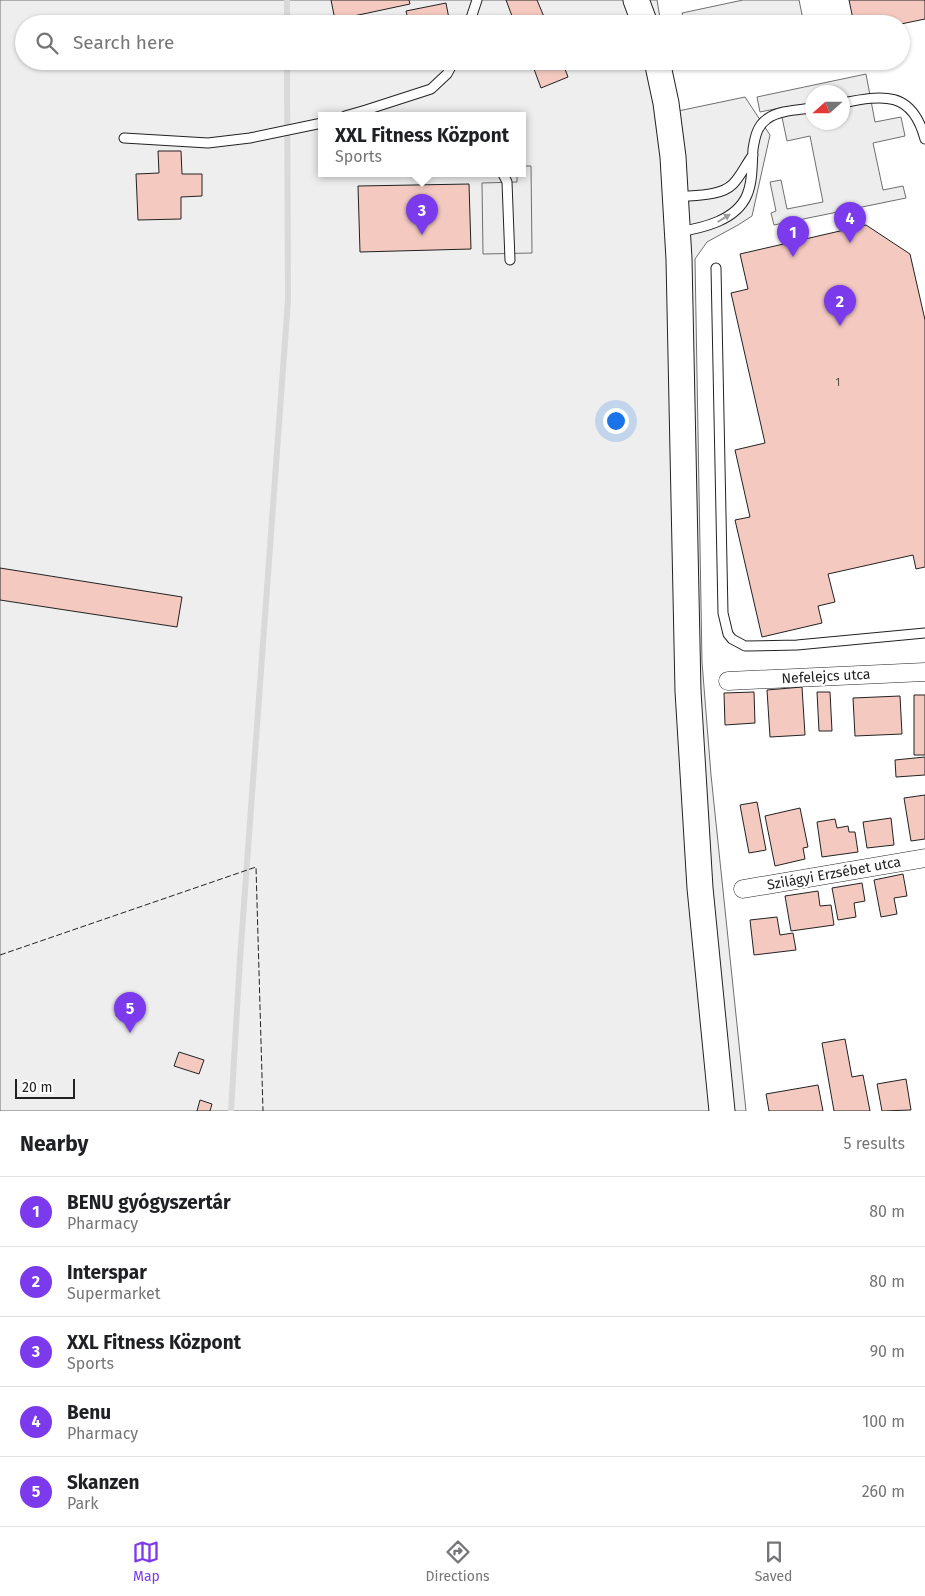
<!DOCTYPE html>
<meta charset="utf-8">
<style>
:root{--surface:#fff;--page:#f2f2f2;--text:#202124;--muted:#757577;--line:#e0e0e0;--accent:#7c3aed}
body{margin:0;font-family:"Fira Sans",sans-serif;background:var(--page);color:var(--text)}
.compass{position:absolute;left:805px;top:85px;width:45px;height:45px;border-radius:50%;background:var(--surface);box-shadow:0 1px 4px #0004;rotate:249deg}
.scale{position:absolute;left:15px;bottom:12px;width:60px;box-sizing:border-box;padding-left:5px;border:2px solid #222;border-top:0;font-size:14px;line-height:18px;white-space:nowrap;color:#222;-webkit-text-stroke:4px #fff;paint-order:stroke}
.you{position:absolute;left:615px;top:420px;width:18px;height:18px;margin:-12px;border:4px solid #fff;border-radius:50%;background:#1a73e8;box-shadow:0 0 0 8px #1a73e833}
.badge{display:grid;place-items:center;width:32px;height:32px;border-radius:50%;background:var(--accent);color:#fff;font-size:16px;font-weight:700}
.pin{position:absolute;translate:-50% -41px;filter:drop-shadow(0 1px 2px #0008)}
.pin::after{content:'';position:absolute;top:26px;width:18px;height:15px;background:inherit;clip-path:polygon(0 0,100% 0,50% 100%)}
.popup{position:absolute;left:318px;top:112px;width:208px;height:65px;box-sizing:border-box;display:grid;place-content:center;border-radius:0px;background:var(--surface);filter:drop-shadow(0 1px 4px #0005);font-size:16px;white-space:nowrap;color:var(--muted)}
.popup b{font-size:19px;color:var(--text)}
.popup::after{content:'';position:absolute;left:50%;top:100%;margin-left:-10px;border:10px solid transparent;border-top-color:var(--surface)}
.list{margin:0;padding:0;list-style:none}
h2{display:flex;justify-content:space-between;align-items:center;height:65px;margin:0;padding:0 20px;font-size:21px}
h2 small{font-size:16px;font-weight:400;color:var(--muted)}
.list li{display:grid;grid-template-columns:32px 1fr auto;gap:15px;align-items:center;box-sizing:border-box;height:70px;padding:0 20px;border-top:1px solid var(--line)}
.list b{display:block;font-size:19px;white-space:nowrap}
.list p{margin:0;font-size:16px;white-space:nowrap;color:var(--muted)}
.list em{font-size:16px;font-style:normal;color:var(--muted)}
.icon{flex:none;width:28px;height:28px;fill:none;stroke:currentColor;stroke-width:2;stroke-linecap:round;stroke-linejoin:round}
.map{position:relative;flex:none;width:925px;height:1111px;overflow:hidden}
.search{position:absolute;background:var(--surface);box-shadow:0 1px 4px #0004;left:15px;right:15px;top:15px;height:55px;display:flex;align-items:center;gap:12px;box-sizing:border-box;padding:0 18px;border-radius:28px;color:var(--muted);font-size:19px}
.sheet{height:415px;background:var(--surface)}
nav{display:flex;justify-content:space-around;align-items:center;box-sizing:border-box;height:70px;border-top:1px solid var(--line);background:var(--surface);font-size:14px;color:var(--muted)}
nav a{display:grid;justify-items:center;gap:2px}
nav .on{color:var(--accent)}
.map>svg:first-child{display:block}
</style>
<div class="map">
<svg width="925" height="1111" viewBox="0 0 925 1111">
<rect width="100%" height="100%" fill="#fff"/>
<path fill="#eee" stroke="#6f6f6f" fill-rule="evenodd" d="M0,0H657L661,24H24V61H668L678,111L745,97L770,135L752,216L738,225L707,242L695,259L702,662L711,775L746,1111H0ZM322,116H522V174H322Z
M743,0H799L804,24H685L682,13Z"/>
<path fill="#ededed" stroke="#6f6f6f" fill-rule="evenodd" d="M866,74L875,122L901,117L905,136L873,143L883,190L903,186L906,198L774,225L771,213L776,211L770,182L781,180L787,209L823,202L810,136L787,141L780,108L760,112L757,97ZM812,92H842V122H812Z
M522,166H531L532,253L483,254L482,183L517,182V174H522Z"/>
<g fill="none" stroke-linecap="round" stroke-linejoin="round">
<path stroke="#d9d9d9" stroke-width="6" d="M287,0V24
M231,1111L240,959L288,300L287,61"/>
</g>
<path fill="#f3c9c0" stroke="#222" d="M331,0H409L410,4L335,20Z
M506,0H537L547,24H515Z
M849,0H925V19L901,24H872L871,20L854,24Z
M446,3L450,24H409L406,11Z
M531,61H562L568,77L541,88Z
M158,151H181L182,174H202V196L181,197V219L138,220L136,174L159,173Z
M469,184L471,249L360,252L358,186Z
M866,225L910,254L925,320V567L916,569L913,555L828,574L835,602L818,606L822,623L762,637L735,520L750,517L735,450L765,443L731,293L748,289L740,254Z
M0,568L182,597L177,627L0,600Z
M802,687L805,735L770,737L767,690Z
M754,692L755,723L725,725L724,693Z
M817,692H830L832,731H819Z
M914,695H925V755H914Z
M900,696L902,734L855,736L853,698Z
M925,757V775L896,777L895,760Z
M925,795V839L911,841L904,798Z
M757,802L766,850L749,853L740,805Z
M800,808L808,847L803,848L805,859L775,866L765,816Z
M891,818L894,845L867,848L863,822Z
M835,819L837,828L848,826L849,832H855L858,852L822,857L817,822Z
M903,874L907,896L894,898L897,914L881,917L874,880Z
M862,883L865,901L854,903L856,917L838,920L832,888Z
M818,891L820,906L831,905L834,925L791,931L785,896Z
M777,917L780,935L793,933L796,950L754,955L750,920Z
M119,1003L140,1006L137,1020L116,1016Z
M845,1039L852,1077L863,1075L870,1111H834L822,1043Z
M179,1052L204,1060L199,1074L174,1066Z
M906,1079L911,1110L882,1111L877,1084Z
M818,1085L823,1111H769L766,1094Z
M200,1100L212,1104L210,1111H197Z"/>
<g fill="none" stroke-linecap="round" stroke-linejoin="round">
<g stroke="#222" stroke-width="11">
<path id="lane" d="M469,24L477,0
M842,103C883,95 912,90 925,139
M345,116L366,110
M368,116L366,110L431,89L447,74L454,61
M124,138L208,143L250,138L322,123
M503,174L507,182L510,260
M676,197C693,195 720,197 733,184C741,176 746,164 753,155
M678,232C702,228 736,221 747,195C753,181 752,164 753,149C755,137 757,126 767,119C779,110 799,110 812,108
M716,268L723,613L728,634L732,639L745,646L797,645L925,633"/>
</g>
<g stroke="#222" stroke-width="19">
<path id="street" d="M728,681L925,672
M743,889L925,858"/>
</g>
<g stroke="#222" stroke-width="27">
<path id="secondary" d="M636,0L645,24
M657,61L666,103L673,157L679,259L688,691L700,888L722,1111"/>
</g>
<use href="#lane" stroke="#fff" stroke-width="9"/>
<use href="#street" stroke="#fff" stroke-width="18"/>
<use href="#secondary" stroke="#fff" stroke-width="25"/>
<path stroke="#222" stroke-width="1" stroke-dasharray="6 2.5" stroke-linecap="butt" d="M0,955L256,867L263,1111"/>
</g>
<defs><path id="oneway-solid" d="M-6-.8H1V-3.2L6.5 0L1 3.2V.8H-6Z" transform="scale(1.25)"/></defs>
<use fill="#9c9c9c" href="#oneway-solid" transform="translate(724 218) rotate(-32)"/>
<g text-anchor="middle" stroke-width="4" stroke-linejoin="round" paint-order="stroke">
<g font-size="11" fill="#564c4a">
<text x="838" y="386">1</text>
</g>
<g font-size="14" fill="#222" stroke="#fff">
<text transform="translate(826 676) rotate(-3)" y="5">Nefelejcs utca</text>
<text transform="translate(834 873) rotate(-10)" y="5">Szilágyi Erzsébet utca</text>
</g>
</g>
</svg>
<svg class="compass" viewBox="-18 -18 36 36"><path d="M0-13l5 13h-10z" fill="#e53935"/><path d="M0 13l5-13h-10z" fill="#757577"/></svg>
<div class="scale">20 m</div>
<div class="you"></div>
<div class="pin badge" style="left:793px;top:257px">1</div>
<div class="pin badge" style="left:840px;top:326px">2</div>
<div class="pin badge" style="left:422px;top:235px">3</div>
<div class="popup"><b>XXL Fitness Központ</b>Sports</div>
<div class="pin badge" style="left:850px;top:243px">4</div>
<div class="pin badge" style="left:130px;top:1033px">5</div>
<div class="search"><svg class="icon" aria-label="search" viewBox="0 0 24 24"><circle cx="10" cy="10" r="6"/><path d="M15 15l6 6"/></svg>Search here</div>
</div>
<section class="sheet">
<h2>Nearby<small>5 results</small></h2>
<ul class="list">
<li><span class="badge">1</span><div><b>BENU gyógyszertár</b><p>Pharmacy</p></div><em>80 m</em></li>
<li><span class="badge">2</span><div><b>Interspar</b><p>Supermarket</p></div><em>80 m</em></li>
<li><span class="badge">3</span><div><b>XXL Fitness Központ</b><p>Sports</p></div><em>90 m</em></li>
<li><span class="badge">4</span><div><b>Benu</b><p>Pharmacy</p></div><em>100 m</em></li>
<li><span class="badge">5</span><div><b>Skanzen</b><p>Park</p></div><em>260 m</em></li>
</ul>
</section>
<nav>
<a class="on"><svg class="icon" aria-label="map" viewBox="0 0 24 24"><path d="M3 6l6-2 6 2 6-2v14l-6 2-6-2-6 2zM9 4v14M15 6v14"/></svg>Map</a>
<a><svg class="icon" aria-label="directions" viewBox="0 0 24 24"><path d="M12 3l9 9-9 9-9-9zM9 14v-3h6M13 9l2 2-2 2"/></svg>Directions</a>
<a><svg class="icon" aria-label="saved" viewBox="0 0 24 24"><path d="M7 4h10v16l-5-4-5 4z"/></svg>Saved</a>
</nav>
